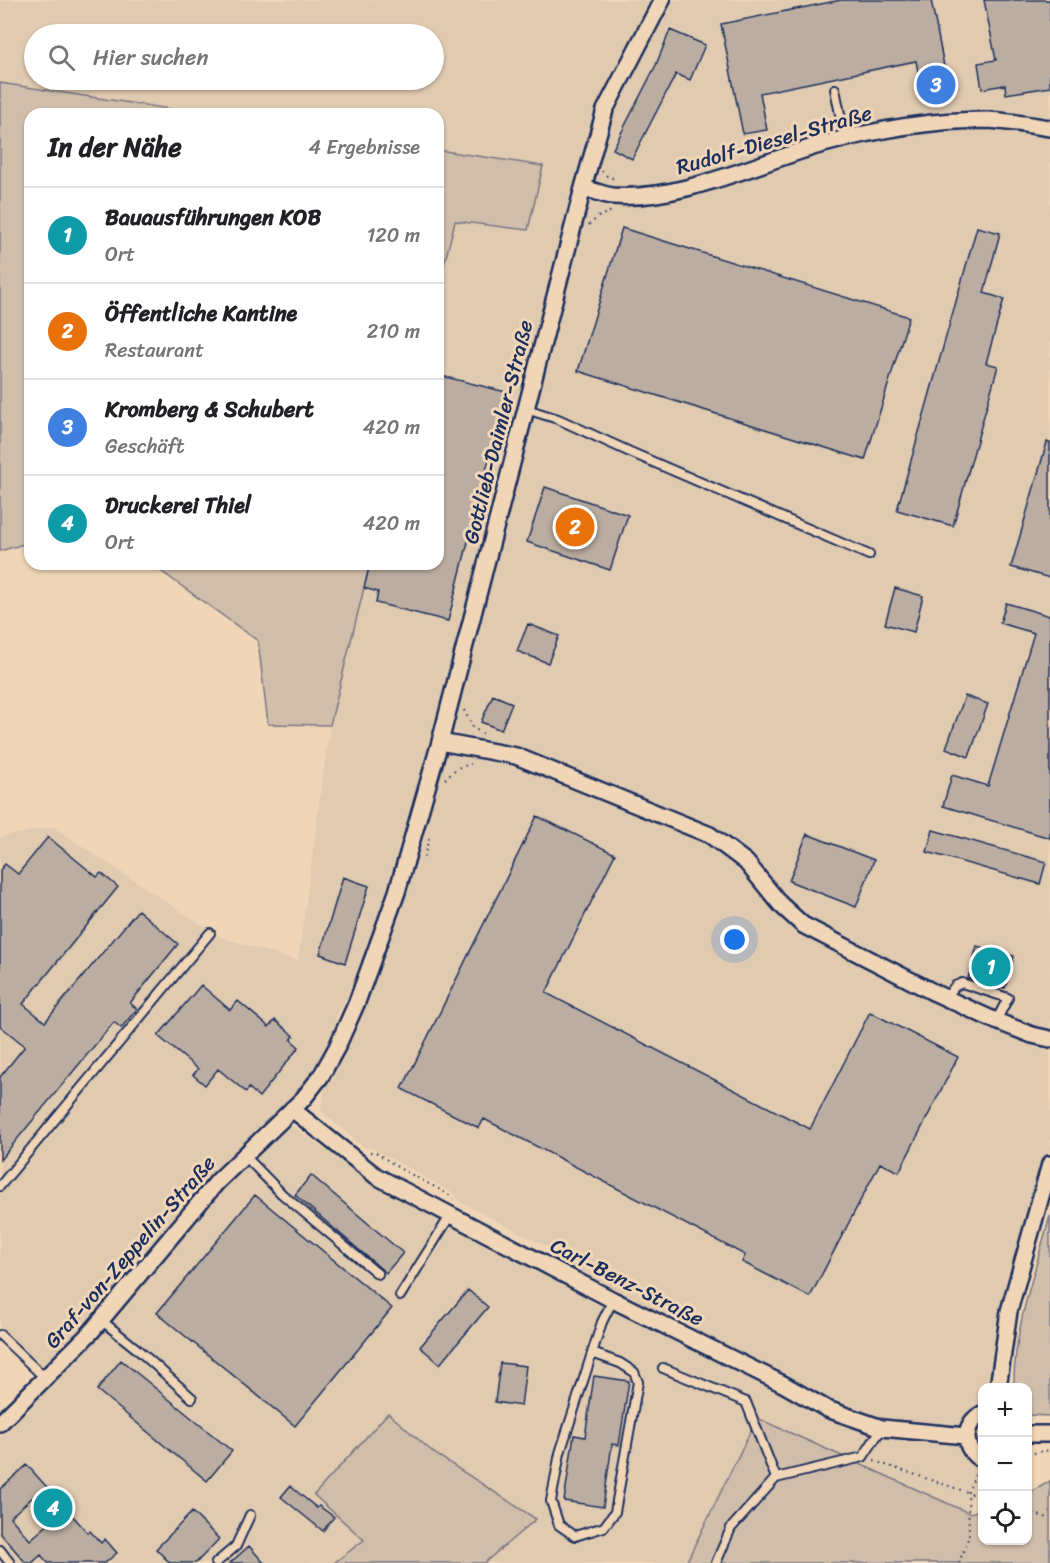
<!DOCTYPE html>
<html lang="de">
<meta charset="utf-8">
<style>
:root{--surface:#fff;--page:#f6f6f6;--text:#202124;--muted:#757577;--line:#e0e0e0;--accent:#c8321e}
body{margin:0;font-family:Sriracha,sans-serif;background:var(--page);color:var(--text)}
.controls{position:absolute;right:18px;bottom:18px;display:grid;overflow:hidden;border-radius:12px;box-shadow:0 2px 4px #0004}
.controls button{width:54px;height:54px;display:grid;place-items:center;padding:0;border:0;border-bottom:2px solid var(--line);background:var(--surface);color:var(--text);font:30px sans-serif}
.you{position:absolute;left:735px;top:940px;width:21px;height:21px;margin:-15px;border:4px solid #fff;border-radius:50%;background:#1a73e8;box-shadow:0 0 0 9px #1a73e833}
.badge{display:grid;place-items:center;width:39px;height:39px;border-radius:50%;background:var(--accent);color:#fff;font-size:20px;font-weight:700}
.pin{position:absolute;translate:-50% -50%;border:3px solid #fff;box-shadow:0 2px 6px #0006}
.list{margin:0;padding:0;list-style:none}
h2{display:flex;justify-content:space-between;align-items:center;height:78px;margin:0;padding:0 24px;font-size:26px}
h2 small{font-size:20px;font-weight:400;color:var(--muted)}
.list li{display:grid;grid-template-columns:39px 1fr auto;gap:18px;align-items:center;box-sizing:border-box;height:96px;padding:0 24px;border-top:2px solid var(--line)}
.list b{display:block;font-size:22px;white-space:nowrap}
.list p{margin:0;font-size:20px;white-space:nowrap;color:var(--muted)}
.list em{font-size:20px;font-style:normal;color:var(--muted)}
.icon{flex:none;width:33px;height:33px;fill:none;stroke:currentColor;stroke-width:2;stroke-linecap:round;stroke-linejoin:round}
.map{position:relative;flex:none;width:1050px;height:1563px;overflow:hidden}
.search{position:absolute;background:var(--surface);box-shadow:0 2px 4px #0004;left:24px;top:24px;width:420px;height:66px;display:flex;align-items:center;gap:15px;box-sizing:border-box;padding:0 21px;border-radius:33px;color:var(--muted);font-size:22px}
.panel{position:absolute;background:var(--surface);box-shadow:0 2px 4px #0004;left:24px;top:108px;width:420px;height:462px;border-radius:18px}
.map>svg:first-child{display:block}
</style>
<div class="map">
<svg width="1050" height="1563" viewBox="0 0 1050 1563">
<rect width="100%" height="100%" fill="#f0d6b7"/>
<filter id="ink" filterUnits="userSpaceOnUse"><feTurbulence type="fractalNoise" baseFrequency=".0167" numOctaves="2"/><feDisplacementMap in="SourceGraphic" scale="12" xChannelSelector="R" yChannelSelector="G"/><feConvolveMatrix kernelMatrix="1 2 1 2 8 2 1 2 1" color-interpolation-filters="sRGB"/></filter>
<g filter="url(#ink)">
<path fill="#e0cab0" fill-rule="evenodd" d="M0,0H1050V1147L1043,1193L994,1387L982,1388V1444L969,1513L757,1418L686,1563H484L536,1520L434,1453L388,1413L364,1540L334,1563H0V1423L45,1378L0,1335V837L53,827L220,937L298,961L330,725L370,564H438V290L455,221L543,166L438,150V114H202L0,83ZM34,34H434V80H34ZM348,996L356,1002L330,1060L321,1111L362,1146L374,1149L453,1193L460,1202L550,1248L539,1269L373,1184L277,1115L315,1071L332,1042L336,1031L337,1014Z"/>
<path fill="#d1beaa" stroke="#767684" stroke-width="1.5" d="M0,83L202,114H30V545L24,544L0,551Z
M438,150L543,166L528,230L455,221L438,289Z
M151,564H370L330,725L268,724L258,641Z
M1050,1216V1416L1028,1415V1388L1014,1387C1013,1330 1035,1272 1050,1216Z
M388,1413L434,1453L536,1519L484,1563H334L364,1540L314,1495Z
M757,1418L969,1513L982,1510V1540H1028V1494L1050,1481V1563H686Z"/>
<path fill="#bbada1" stroke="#1b2f5e" stroke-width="1.5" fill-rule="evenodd" d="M841,0H931L949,91L923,96L916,61L760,93L767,130L743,134L721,24Z
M984,0H1050V87L1006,94L1005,85L982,89L978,63L996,60Z
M670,30L705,45L690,80L676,74L632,159L613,149L656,65Z
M977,227L1000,233L984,293L1004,299L986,363L998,366L953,526L897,510Z
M622,228L909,317L865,460L578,371Z
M438,375L506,392L448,621L376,603L378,592L364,588L370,564H438Z
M1047,442L1050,443V578L1011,567Z
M545,487L628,515L610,570L527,542Z
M895,588L923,596L914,632L885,624Z
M1006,603L1050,616V838L943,806L952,775L988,786L1034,633L1000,623Z
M528,624L559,636L548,663L517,651Z
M493,695L512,703L501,730L481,722Z
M965,696L988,704L969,757L946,748Z
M537,816L615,854L546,993L810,1129L870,1012L958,1057L899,1172L880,1163L810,1297L742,1262L745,1255L484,1119L479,1128L402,1089Z
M933,830L1046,862L1040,884L927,852Z
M807,834L874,860L856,907L789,881Z
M48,837L97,877L101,873L118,887L23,1004L45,1022L138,910L178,944L130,1003L137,1009L121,1028L114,1022L0,1160V1077L25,1046L0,1026V870L5,864L18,874Z
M343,877L369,886L345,963L320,954Z
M977,946L1014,956L1005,988L968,978Z
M201,985L230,1010L238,1001L269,1027L275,1020L294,1036L291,1040L299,1047L259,1097L249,1088L246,1092L218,1069L205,1085L193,1075L198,1069L158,1036Z
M311,1175L403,1253L386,1273L295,1195Z
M255,1195L392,1308L295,1426L157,1313Z
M468,1290L488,1307L440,1364L420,1347Z
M121,1360L232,1451L207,1481L97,1390Z
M500,1363L526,1366L521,1406L495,1402Z
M594,1376L629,1381L619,1445L612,1444L603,1507L564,1501L574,1435L585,1437Z
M27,1465L88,1533L90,1531L101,1543L105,1539L117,1553L105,1563H48L41,1555L32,1563H26L0,1533V1489ZM32,1498L52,1521L30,1540L10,1517Z
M290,1486L317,1508L319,1506L334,1517L323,1531L281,1497Z
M192,1512L219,1539L196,1563H170L156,1549Z
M249,1546L264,1563H230Z"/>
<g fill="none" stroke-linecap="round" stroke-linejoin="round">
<g stroke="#1b2f5e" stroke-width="12">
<path id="service" d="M835,89L845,139
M526,409L558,419L630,452L869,555
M946,998L955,986L962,983L1008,998L996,1021
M244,1155L282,1194L378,1274
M0,1186L210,933
M400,1296L450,1216
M101,1320L137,1349L192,1398
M0,1335L45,1378
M592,1353L620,1363L634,1372L638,1382L615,1512L604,1527L575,1536L559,1525L551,1501L560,1453L602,1322L613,1300
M663,1368L746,1402L776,1478
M0,1550L10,1563
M216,1563L236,1546L250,1515
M716,1563L731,1528L776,1478L863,1457L882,1428"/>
</g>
<g stroke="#1b2f5e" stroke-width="20">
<path id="minor" d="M583,188C593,190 603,195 613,196C680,201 757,163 820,145C874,130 931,120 987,120C1008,121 1029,125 1050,128
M440,742L516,756L710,835L746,862L781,905L803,925L935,993L996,1021L1032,1035L1050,1039
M292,1109L376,1176L613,1300L783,1384L827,1409L882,1428L966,1436
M998,1388L1009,1311L1050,1164
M982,1414C962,1424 962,1450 982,1460
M0,1423L91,1332L217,1182L303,1099L321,1076L337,1047L357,1002L397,892L440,742L583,188L605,110L662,0
M1028,1434H1050"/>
</g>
<path stroke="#1b2f5e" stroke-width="2" stroke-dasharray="1.5 4.5" stroke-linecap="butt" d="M602,171L605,175L617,180
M589,225L598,217L612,211
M464,710L473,728L485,735
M445,779L457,768L471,764
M424,857L430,834
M370,1152L377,1153L399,1168L448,1194L453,1199
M61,1340L97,1300
M1028,1454L1050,1450
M874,1461L982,1497
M1028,1511L1050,1519
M959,1563L969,1536L968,1492L976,1473"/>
<use href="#service" stroke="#f0d6b7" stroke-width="8"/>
<use href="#minor" stroke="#f0d6b7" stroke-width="15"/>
</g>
</g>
<g text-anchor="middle" stroke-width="6" stroke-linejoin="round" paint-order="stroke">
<g font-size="21" fill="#1b2f5e" stroke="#f0d6b7">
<text transform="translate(774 140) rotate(-16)" y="7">Rudolf-Diesel-Straße</text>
<text transform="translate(498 432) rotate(-76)" y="7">Gottlieb-Daimler-Straße</text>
<text transform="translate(130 1252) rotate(-49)" y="7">Graf-von-Zeppelin-Straße</text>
<text transform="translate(627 1282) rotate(27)" y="7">Carl-Benz-Straße</text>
</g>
</g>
</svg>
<div class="controls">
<button>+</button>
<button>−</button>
<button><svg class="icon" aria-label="locate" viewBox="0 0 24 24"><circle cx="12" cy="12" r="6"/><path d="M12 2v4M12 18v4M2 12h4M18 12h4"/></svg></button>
</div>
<div class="you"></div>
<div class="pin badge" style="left:991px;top:967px;background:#0f9aa8">1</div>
<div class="pin badge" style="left:575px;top:527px;background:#e8710a">2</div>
<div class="pin badge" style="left:936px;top:85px;background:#3f7fe0">3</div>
<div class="pin badge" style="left:53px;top:1508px;background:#0f9aa8">4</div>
<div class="search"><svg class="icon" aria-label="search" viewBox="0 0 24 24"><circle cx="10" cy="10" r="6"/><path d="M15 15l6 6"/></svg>Hier suchen</div>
<section class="panel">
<h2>In der Nähe<small>4 Ergebnisse</small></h2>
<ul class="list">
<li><span class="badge" style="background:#0f9aa8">1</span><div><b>Bauausführungen KOB</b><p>Ort</p></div><em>120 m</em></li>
<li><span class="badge" style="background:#e8710a">2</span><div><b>Öffentliche Kantine</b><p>Restaurant</p></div><em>210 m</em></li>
<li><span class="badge" style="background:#3f7fe0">3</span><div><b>Kromberg &amp; Schubert</b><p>Geschäft</p></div><em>420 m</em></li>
<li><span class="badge" style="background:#0f9aa8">4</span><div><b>Druckerei Thiel</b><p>Ort</p></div><em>420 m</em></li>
</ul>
</section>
</div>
